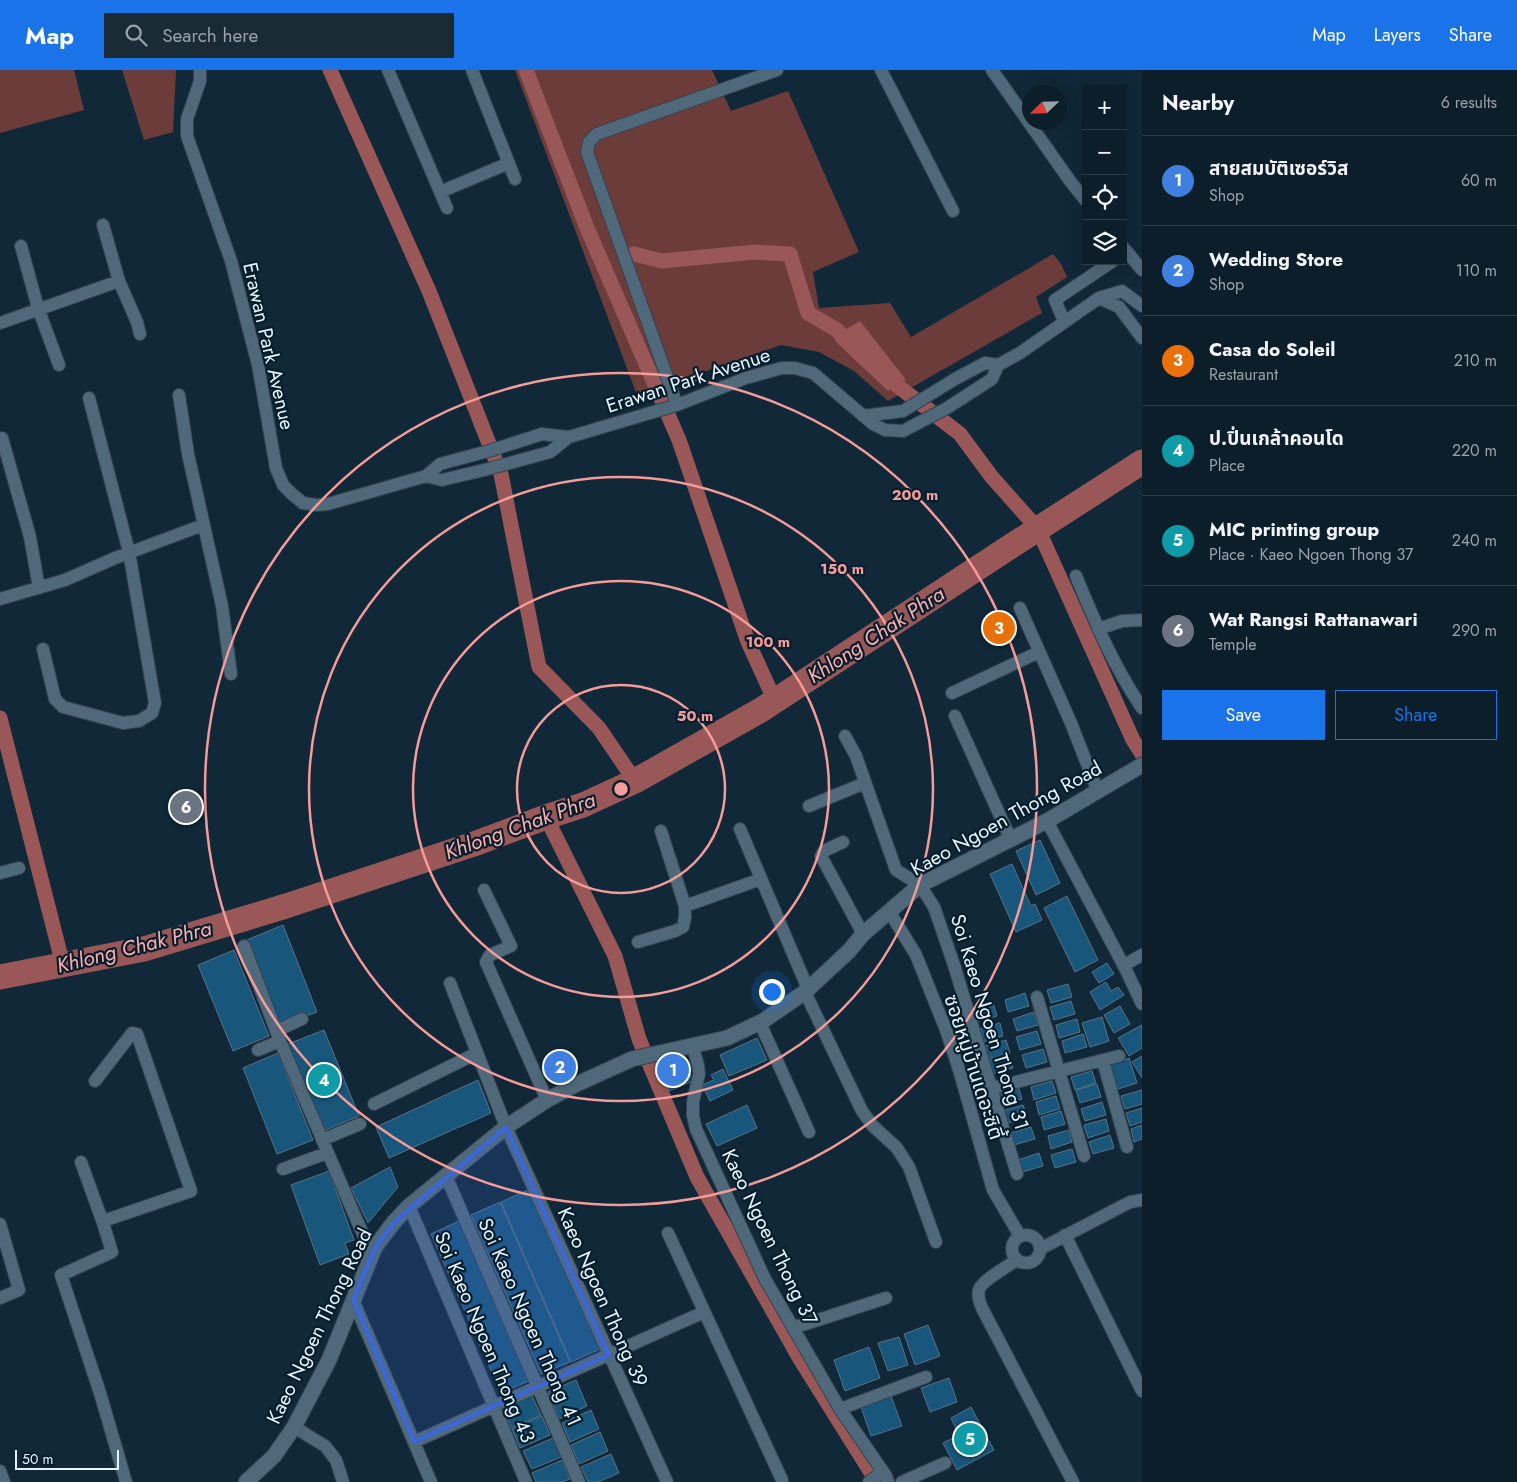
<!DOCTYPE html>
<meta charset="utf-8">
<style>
:root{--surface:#0c1e2a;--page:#1a2b36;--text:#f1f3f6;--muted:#9aa2a8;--line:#2c3c47;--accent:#1a73e8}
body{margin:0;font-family:Jost,"Noto Sans Thai",sans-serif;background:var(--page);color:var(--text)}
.controls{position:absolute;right:15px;top:15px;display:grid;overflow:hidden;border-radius:0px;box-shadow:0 5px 20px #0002}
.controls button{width:45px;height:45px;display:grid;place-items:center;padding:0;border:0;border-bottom:1px solid var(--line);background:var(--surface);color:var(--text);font:25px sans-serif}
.compass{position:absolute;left:1022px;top:15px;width:45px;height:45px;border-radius:50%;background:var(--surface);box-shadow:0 5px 20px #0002;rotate:247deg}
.scale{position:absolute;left:15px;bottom:12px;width:104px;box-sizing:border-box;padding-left:5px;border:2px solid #e8f4fd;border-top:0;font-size:14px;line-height:18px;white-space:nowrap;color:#e8f4fd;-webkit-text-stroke:4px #061e2e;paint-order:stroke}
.you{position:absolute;left:771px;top:921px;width:18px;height:18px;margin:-12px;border:4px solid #fff;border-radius:50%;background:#1a73e8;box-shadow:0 0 0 8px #1a73e833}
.badge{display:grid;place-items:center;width:32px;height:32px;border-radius:50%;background:var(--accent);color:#fff;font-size:16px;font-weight:700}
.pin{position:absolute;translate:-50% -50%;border:2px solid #fff;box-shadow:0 1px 5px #0006}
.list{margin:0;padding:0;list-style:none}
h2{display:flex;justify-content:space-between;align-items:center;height:65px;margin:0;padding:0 20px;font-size:21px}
h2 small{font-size:16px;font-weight:400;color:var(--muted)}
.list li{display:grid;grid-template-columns:32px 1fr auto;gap:15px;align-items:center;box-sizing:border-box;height:90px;padding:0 20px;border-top:1px solid var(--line)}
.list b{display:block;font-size:19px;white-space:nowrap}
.list p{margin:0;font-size:16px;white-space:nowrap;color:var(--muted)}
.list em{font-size:16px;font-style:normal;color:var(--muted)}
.actions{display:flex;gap:10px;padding:15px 20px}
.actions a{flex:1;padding:11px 0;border:1px solid var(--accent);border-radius:0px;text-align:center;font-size:18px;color:var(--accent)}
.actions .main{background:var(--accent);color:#fff}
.icon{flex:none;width:28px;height:28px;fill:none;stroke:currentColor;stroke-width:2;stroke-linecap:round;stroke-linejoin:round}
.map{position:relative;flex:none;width:1142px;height:1412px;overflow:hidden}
header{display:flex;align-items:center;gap:30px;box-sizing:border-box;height:70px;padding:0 25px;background:var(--accent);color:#fff}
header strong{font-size:24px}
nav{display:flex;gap:28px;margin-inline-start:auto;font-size:18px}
.search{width:350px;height:45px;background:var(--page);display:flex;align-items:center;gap:12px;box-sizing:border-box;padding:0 18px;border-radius:0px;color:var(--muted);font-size:19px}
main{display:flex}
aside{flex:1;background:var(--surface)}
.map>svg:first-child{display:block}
</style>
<header>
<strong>Map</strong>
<div class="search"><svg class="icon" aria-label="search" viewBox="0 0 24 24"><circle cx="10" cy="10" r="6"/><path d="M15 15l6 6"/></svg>Search here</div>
<nav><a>Map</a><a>Layers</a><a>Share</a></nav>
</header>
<main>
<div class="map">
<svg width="1142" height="1412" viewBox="0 0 1142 1412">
<rect width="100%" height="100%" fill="#102838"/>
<path fill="#6c3c3b" d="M0,0H74L84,40L0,63Z
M122,0H176L173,62L144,70Z
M515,0H712L731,41L788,21L859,182L813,202L819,238L890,233L911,267L1053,184L1061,194L1067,207L1036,227L1042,243L888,331L854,301L819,282L781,275L637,325Z"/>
<path fill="#995857" d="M860,251L906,310L888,321L835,271L848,258Z"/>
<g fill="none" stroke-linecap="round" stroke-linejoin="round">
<path stroke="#995857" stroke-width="15" d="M330,0L429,221L501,404L539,597L599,658L635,711
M526,0L587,158L679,370L748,572L775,631
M634,184L662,191L755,182L790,184L808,243L837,260L855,279
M881,303L960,364L991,406L1038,459L1133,670L1142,684
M0,648L63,895
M546,747L615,886L639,969L697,1107L800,1289L877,1412"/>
<path stroke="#995857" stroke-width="25" d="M0,907L144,879L286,836L474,774L546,747L583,735L635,711L761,640L1002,482L1142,392"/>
</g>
<path fill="#19567b" stroke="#587285" d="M1040,770L1060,813L1036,825L1016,781Z
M1012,794L1031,836L1035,834L1042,850L1016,862L990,804Z
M1067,826L1098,890L1075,902L1044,838Z
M283,855L317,942L281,956L247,870Z
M234,880L269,966L233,981L198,895Z
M1107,893L1114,904L1099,913L1092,902Z
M1106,912L1111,921L1118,917L1124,925L1100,940L1090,922Z
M1068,914L1072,927L1051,933L1047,920Z
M1025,923L1029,936L1008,942L1005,930Z
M1071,931L1075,944L1054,950L1050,937Z
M993,933L997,946L976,952L972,940Z
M1120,936L1130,954L1114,963L1104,945Z
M1034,942L1038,955L1017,961L1013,949Z
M1102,947L1109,971L1090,977L1082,953Z
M1077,949L1080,962L1059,968L1056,955Z
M1000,953L1003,966L983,972L979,959Z
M1142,955V978L1129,986L1118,968Z
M324,960L359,1046L323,1061L288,974Z
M1037,961L1041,974L1020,980L1016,967Z
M1083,964L1087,977L1065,983L1062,971Z
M757,968L767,990L729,1006L720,985Z
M1006,970L1010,983L989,989L985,976Z
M1043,979L1047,992L1026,998L1022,985Z
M278,983L313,1070L277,1084L243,998Z
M1009,985L1013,998L992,1004L988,991Z
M1142,986V1008L1132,992Z
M1129,988L1137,1013L1118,1019L1110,995Z
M685,992L693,1011L669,1021L661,1001Z
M723,999L733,1020L710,1031L702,1015L714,1010L711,1005Z
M1092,1001L1096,1013L1075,1020L1071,1007Z
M478,1010L491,1043L389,1088L376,1057Z
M1052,1011L1056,1023L1034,1030L1031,1017Z
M1097,1014L1101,1027L1080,1033L1076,1020Z
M1018,1016L1022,1029L1001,1035L997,1022Z
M1142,1020V1034L1125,1039L1121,1026Z
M1056,1026L1060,1039L1039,1045L1036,1032Z
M1102,1032L1106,1045L1085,1051L1081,1039Z
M747,1035L757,1058L717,1076L706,1054Z
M1023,1035L1027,1047L1005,1054L1002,1041Z
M1142,1038V1052L1130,1056L1126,1043Z
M1061,1041L1065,1054L1044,1060L1041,1047Z
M1106,1049L1109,1061L1088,1068L1084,1055Z
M1142,1055V1069L1134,1072L1131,1059Z
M1031,1057L1035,1069L1014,1075L1010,1063Z
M1069,1060L1072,1072L1051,1079L1048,1066Z
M1110,1065L1114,1078L1093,1084L1089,1072Z
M1072,1079L1076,1092L1055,1098L1051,1085Z
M1039,1083L1043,1096L1022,1102L1018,1090Z
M390,1097L398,1117L368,1153L351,1118Z
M329,1101L354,1170L345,1173L349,1184L320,1195L291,1115Z
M530,1119L600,1279L571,1292L501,1132Z
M500,1132L570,1292L541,1304L471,1145Z
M459,1151L529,1311L501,1323L431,1164Z
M928,1255L940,1286L915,1295L904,1264Z
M899,1267L908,1295L888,1301L878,1273Z
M869,1277L880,1308L845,1321L834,1290Z
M949,1308L957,1332L930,1342L921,1318Z
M576,1310L587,1336L559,1349L548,1322Z
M532,1326L541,1345L511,1358L503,1339Z
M891,1326L902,1356L871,1366L861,1337Z
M971,1337L994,1380L957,1400L943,1373L959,1365L951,1348Z
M591,1340L599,1359L570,1372L562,1353Z
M542,1346L550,1365L520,1378L512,1359Z
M600,1362L608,1381L579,1394L571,1375Z
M553,1368L561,1387L532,1399L523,1381Z
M611,1384L619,1403L598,1412H588L581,1397Z
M562,1390L570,1409L562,1412H536L532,1403Z"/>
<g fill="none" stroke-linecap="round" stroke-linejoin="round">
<g stroke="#334250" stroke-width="14">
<path id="minor" d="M200,0V11L187,49V66L231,191L258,295L276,398L283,415L292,424L303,433L317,435L328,434L426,406L440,394L492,380L542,364L569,367L677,335L746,308L782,298H795L813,303L873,354L885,360L903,361L947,338L992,309L998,295
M388,0L447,138
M472,0L515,109
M881,0L953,141
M992,0L1070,111L1086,131
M440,122L509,93
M103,155L119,211L137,252L140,264
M21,176L38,238L59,295
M1123,177L1142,200
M1099,228L1119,237L1142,268
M1064,251L1055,230L1113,191
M0,253L119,211
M179,325L188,384L222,536L231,604
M677,335L587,82L589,72L597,64L777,0
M863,346L903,341L955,309L985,293L998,295L1020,283L1099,228L1122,221L1142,236
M2,368L30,467L39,518
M426,406L442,410L488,399L550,382L569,367
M1076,506C1095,552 1114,597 1142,638
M0,529L65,510L115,488L203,455
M1020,538L1071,653L1098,722
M1098,559L1122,551L1142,550
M43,579L55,629L63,637L123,653L139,651L152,643L155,633L129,482L89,328
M952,623L1039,582
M955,646L1011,770
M845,666L856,686L896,800L920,815L934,837L954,895L1017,1104
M809,736L865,713
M1047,751L1126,900L1142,934
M740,759L808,919
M843,772L824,781L821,786L863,864
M0,803L19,798
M484,820L511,876L490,885L486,892L547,1030
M685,836L761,809
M889,841L916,885L946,960L960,1003L993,1120L1020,1166
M638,872L675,861L683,857L685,847V836L661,761
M244,876L280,971L358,1153L364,1166L375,1177
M1124,895L1142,885
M450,913L506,1057L667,1412
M805,922L862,1041L873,1056L897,1078L909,1097L936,1172
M1037,927L1084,1086
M760,953L809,1062
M276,961L302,949
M693,977L698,995L699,1004L693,1032V1046L696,1059L765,1209L840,1339L886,1406L888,1412
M258,980L280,971
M1103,991L1127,1077
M95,1011L129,967L132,963L137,964L191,1121L106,1150L103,1153
M992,1018L1119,986
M374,1034L477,983
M322,1070L360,1054
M81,1092L103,1153L112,1182L61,1205L100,1323L126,1412
M283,1099L327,1083
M446,1106L579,1412
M409,1136L526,1412
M0,1154L19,1220L0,1228
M668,1163L782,1410
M1012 1179a14 14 0 1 1 28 0a14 14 0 1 1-28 0Z
M1065,1165L1142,1321
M1040,1179L1130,1132L1142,1130
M1017,1190C1008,1196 981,1211 979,1220C977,1227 980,1234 983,1240L1073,1412
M353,1230L431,1412
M793,1258L886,1228
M840,1339L926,1307
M294,1357L325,1376L336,1390L343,1412
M414,1372L704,1242
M0,1401L4,1412
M869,1412L883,1402
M902,1412L945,1393"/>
</g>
<g stroke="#334250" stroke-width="17">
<path id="tertiary" d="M246,1412L274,1386L294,1357L329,1290L375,1177L394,1152L409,1136L506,1057L547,1030L577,1014L632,989L727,968L763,951L805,922L849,881L863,864L920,815L1047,751L1142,695"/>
</g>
<use href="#minor" stroke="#4f697b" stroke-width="12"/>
<use href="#tertiary" stroke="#4f697b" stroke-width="15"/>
</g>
<path fill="#3b67de" fill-opacity="0.2" stroke="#3b67de" stroke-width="4" stroke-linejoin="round" d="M506,1057L609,1285L414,1372L353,1230L375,1177L394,1152Z"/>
<g fill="none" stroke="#f59b98" stroke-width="2.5">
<circle cx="621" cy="719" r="104"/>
<circle cx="621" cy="719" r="208"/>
<circle cx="621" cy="719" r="312"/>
<circle cx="621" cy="719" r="416"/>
</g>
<g text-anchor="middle" stroke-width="4.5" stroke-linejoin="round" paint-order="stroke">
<g font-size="20" fill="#e8f4fd" stroke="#061e2e">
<text transform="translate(269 276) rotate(77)" y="7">Erawan Park Avenue</text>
<text transform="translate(688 310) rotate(-18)" y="7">Erawan Park Avenue</text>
<text transform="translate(1006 748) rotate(-29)" y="7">Kaeo Ngoen Thong Road</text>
<text transform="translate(990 952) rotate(73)" y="7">Soi Kaeo Ngoen Thong 31</text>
<text transform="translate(974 997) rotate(72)" y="7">ซอยหมู่บ้านเดอะซิตี้</text>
<text transform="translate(770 1167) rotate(64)" y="7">Kaeo Ngoen Thong 37</text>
<text transform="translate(603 1227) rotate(66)" y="7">Kaeo Ngoen Thong 39</text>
<text transform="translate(530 1252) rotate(66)" y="7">Soi Kaeo Ngoen Thong 41</text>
<text transform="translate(319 1256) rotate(-64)" y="7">Kaeo Ngoen Thong Road</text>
<text transform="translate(485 1267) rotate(67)" y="7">Soi Kaeo Ngoen Thong 43</text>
</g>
<g font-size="21" font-style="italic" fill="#feafac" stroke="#061e2e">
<text transform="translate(876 565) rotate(-33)" y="7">Khlong Chak Phra</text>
<text transform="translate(520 756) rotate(-20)" y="7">Khlong Chak Phra</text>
<text transform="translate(134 877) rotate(-14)" y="7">Khlong Chak Phra</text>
</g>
</g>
<circle cx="621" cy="719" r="8" fill="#f59b98" stroke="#061e2e" stroke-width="2.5"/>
<g font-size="15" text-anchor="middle" font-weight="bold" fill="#f59b98" stroke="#061e2e" stroke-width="4.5" stroke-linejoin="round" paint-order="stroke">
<text x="915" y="430">200 m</text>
<text x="842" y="504">150 m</text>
<text x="768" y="577">100 m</text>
<text x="695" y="651">50 m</text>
</g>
</svg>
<div class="controls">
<button>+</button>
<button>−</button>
<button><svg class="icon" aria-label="locate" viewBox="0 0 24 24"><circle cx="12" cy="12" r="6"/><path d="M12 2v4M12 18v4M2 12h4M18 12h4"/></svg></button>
<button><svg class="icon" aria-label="layers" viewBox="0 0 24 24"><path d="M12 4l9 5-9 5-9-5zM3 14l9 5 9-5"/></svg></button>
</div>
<svg class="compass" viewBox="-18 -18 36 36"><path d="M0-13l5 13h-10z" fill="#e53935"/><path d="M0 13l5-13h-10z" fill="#9aa2a8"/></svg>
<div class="scale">50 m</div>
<div class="you"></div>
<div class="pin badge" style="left:673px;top:1000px;background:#3f7fe0">1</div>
<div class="pin badge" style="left:560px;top:997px;background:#3f7fe0">2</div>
<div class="pin badge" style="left:999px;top:558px;background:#e8710a">3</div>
<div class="pin badge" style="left:324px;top:1010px;background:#0f9aa8">4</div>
<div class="pin badge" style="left:970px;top:1369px;background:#0f9aa8">5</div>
<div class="pin badge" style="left:186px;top:737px;background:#6b7280">6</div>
</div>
<aside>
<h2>Nearby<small>6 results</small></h2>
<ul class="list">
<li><span class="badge" style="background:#3f7fe0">1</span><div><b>สายสมบัติเซอร์วิส</b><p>Shop</p></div><em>60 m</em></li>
<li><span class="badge" style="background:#3f7fe0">2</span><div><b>Wedding Store</b><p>Shop</p></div><em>110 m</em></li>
<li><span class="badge" style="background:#e8710a">3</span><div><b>Casa do Soleil</b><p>Restaurant</p></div><em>210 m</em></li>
<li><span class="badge" style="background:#0f9aa8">4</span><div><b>ป.ปิ่นเกล้าคอนโด</b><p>Place</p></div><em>220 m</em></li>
<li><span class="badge" style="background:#0f9aa8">5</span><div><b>MIC printing group</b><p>Place · Kaeo Ngoen Thong 37</p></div><em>240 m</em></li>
<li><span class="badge" style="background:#6b7280">6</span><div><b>Wat Rangsi Rattanawari</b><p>Temple</p></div><em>290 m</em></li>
</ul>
<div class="actions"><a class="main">Save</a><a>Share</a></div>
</aside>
</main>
